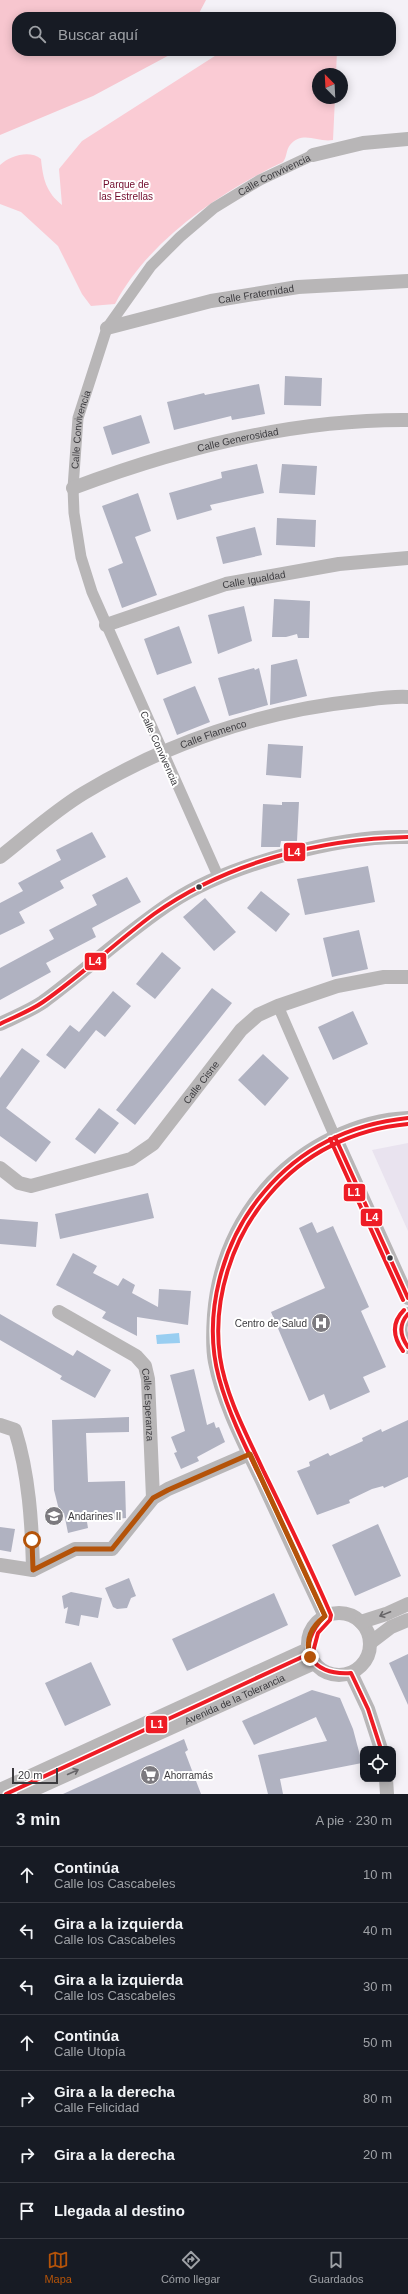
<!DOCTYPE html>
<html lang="es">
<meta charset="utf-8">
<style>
:root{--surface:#171b24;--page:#242831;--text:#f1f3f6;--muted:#9ea1a6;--line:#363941;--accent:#b45309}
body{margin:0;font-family:Helvetica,sans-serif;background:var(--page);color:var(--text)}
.controls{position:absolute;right:12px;bottom:12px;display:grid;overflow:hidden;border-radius:8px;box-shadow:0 2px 10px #0003}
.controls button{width:36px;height:36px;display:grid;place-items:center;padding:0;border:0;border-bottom:1px solid var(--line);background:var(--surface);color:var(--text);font:20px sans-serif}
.compass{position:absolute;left:312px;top:68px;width:36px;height:36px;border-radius:50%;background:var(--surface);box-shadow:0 2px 10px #0003;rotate:336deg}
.scale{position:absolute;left:12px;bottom:10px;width:46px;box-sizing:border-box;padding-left:4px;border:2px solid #3b3a3e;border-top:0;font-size:11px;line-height:14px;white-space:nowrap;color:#3b3a3e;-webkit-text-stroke:3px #fff;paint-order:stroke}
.stop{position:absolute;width:12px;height:12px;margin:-9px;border:3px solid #b45309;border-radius:50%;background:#fff}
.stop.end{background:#b45309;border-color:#fff;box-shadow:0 1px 4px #0008}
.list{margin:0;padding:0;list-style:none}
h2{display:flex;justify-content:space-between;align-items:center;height:52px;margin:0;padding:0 16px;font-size:17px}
h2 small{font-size:13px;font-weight:400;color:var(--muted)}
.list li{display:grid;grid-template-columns:26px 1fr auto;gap:12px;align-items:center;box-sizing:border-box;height:56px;padding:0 16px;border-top:1px solid var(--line)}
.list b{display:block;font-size:15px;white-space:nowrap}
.list p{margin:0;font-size:13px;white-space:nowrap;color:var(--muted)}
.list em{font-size:13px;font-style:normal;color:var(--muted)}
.icon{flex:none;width:22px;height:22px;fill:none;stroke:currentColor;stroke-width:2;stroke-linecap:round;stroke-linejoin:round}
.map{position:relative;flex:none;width:408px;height:1794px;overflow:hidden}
.search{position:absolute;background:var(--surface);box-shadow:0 2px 10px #0003;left:12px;right:12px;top:12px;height:44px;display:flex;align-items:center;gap:10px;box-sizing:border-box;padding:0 14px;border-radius:16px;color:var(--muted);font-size:15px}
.sheet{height:444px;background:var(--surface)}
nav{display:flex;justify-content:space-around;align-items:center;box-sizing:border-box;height:56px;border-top:1px solid var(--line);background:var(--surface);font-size:11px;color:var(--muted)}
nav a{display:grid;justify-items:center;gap:2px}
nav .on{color:var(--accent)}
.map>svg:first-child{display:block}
</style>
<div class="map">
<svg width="408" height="1794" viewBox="0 0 408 1794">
<rect width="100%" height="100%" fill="#f4f1f7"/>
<path fill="#e9e3ef" d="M408,1143V1231L372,1150Z"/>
<path fill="#facbd4" d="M227,51H337L336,74H318V98H335L333,140C318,143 303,130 290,145C286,150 287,157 283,162C220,192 148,241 115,304L91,306L82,294L58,246L21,212L0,204V165C11,155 30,150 41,159C43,179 46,192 62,205L59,169L82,141L218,54Z"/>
<path fill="#f7c6cf" d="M0,0H206L197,17H17V51H177L93,96L0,135Z"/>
<path fill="#99cef1" d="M179,1333L180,1343L157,1344L156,1335Z"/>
<path fill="#b0b2c1" d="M285,376L322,378L321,406L284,405Z
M259,384L265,414L232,420L231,416L174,430L167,402L204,393L205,395Z
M141,415L150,443L112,455L103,427Z
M257,464L264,493L210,505L212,510L177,520L169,493L222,478L221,472Z
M282,464L317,466L315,495L279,493Z
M138,493L151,531L135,537L157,595L122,608L108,569L123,563L102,506Z
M277,518L316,520L315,547L276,545Z
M255,527L262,555L223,564L216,537Z
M274,599L310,601L309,638H298L297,634L286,637H272Z
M244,606L252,641L218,654L208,615Z
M179,626L192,663L157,675L144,639Z
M297,659L307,696L270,705L271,665Z
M254,668L255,670L259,668L268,705L229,716L218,678Z
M195,686L210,722L177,735L163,699Z
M268,744L303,746L301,778L266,775Z
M282,802H299L297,841H281L280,847H261L263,804L282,805Z
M92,832L106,857L60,881L64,888L19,912L25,923L0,935V903L23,891L18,883L61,860L56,850Z
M368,866L375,902L305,915L297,879Z
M127,877L141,902L92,928L96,937L46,963L51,972L0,1000V968L54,939L49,930L97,905L92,895Z
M261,891L290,914L276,932L247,908Z
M205,898L236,932L214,951L183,917Z
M359,930L368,969L332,977L323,938Z
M162,952L181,968L155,999L136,984Z
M212,988L232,1003L135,1125L116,1110Z
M113,991L131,1006L105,1037L96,1030L65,1069L46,1055L70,1025L79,1032Z
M353,1011L368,1044L333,1060L318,1027Z
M22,1048L40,1061L6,1108L51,1142L36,1162L0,1136V1078Z
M263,1054L289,1078L265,1106L238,1080Z
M99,1108L119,1123L95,1154L75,1139Z
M148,1193L154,1218L60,1239L55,1214Z
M0,1219L38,1222L36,1247L0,1244Z
M312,1222L317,1233L333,1226L369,1307L361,1311L386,1367L363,1377L370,1392L330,1410L324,1394L309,1401L271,1312L325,1288L299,1228Z
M73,1253L97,1266L93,1273L118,1286L123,1278L135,1285L132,1293L158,1307L159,1289L191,1291L188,1325L137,1317V1336L102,1318L106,1312L56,1285Z
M0,1314L73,1356L77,1350L111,1370L95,1398L60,1379L62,1376L0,1340Z
M194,1369L207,1425L214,1422L216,1428L219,1427L225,1442L197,1457L199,1461L181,1469L174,1453L177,1452L171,1437L185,1431L170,1375Z
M129,1417V1432L86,1433L88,1482L125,1481L126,1518L87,1522L88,1528L68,1533L64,1513L60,1514L54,1490L52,1420Z
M408,1420V1477L384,1488L383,1486L372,1489L349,1500L350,1503L317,1515L297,1471L310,1466L309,1462L328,1453L330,1456L363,1441L362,1438L381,1429L382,1432Z
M378,1524L401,1576L355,1596L332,1545Z
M0,1527L15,1529L11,1552L0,1550Z
M129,1578L136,1596L131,1598L127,1608L117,1609L113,1607L105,1588Z
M71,1592L102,1598L98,1618L81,1615L79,1626L65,1623L68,1607L64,1609L62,1596Z
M274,1593L288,1625L187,1671L172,1639Z
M408,1654V1705L389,1663Z
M91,1662L111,1705L65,1726L45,1683Z
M312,1690L340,1698L353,1729L362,1763L280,1779L283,1794H268L258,1755L327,1741L316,1717L254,1745L242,1721Z
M184,1739L188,1750L185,1752L201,1794H63Z"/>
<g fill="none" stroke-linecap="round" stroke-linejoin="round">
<g stroke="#b8b6b7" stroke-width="11">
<path id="s1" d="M218,876L92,592L81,557L74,513L73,488L78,418L107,328L151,266L180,237L214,208L260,180L313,155"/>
<path d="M278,1006L335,1137"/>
</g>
<g stroke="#b8b6b7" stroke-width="14">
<path d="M313,155L363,143L408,139"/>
<path id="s2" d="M107,328L211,301L298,287L408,281"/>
<path id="s3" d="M73,488C179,448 294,419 408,420"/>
<path id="s4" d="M106,625L226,584L339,564L408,558"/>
<path id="s5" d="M0,857C27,836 54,811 84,793C167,743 261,711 357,701C374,699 391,696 408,697"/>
<path d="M0,1024C14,1017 30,1011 43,1002C87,970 126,932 172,902C230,864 339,835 408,837"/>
<path d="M335,1137L408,1298"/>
<path id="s6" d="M0,1168L19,1183L31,1186L131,1159L153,1144L241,1030L258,1015L278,1006L337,986L384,977H408"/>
<path id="s7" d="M59,1312L136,1356L145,1366L148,1379L153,1498"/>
<path d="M408,1314C396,1324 400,1337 408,1347"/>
<path d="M0,1425L15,1430C29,1474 32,1524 33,1570"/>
<path d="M0,1565L33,1570L75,1549H112L153,1498L168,1489L249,1454"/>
<circle cx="339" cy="1644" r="31"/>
<path d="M325,1616C304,1572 284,1528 264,1485C246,1447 223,1404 215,1362C212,1347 213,1330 214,1315C218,1264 237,1220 272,1182C306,1146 358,1120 408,1118"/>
<path d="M361,1622L386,1614L408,1604"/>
<path d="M370,1643L391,1627L408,1620"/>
<path d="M351,1673L368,1709L381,1749"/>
<path d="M386,1779L387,1794"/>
<path d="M0,1790L308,1649"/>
<path id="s8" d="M24,1794L314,1663"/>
</g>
<g stroke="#fff" stroke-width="7">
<path id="bus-1" d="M0,1024C14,1017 30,1011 43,1002C82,975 116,942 154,914C227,862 320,839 408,837
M335,1137L408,1298
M408,1314C398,1325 400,1336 408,1347
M381,1749L368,1709L351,1673C309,1676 295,1646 325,1616C304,1572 285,1528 264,1485C247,1450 229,1415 219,1378C202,1315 222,1241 264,1192C301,1148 351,1124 408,1118"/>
</g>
<g stroke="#fff" stroke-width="7">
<path id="bus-2" d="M330,1139L403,1300
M403,1351C393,1337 391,1323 404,1310
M6,1794L313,1652L318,1633L330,1620L331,1615C310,1566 287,1519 264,1472C247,1435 226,1397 220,1357C212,1300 232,1238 269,1195C304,1153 354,1129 408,1124"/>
</g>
<use href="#bus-1" stroke="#ee1c25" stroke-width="4"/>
<use href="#bus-2" stroke="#ee1c25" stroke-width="4"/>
</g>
<defs><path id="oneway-shaft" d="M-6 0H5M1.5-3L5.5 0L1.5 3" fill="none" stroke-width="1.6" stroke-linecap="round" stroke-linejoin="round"/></defs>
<g stroke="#676568">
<use href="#oneway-shaft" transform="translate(385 1614) rotate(158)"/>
<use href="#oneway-shaft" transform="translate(73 1772) rotate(-24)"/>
</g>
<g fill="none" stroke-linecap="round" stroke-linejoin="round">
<path stroke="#b45309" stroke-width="5" d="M32,1540L33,1570L75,1549H112L153,1498L168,1490L250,1454L325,1616C311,1627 305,1639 310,1657"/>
</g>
<defs>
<g id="hospital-disc" transform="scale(1)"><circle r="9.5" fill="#7c7a7f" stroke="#fff"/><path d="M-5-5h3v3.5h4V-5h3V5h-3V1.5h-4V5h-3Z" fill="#fff"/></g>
<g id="school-disc" transform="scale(1)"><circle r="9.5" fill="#7c7a7f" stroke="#fff"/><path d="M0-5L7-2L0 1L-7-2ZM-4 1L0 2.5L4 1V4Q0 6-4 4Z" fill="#fff"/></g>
<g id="supermarket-disc" transform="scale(1)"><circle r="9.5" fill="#7c7a7f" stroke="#fff"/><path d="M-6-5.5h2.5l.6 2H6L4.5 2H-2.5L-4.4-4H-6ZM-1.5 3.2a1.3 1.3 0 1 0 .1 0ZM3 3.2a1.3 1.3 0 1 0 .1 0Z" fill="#fff"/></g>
</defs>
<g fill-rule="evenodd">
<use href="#hospital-disc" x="321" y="1323"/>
<use href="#school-disc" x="54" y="1516"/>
<use href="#supermarket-disc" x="150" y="1775"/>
</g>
<g fill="#3b3a3e" stroke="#fff" stroke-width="1.5">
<circle cx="199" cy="887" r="3.5"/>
<circle cx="390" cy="1258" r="3.5"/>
</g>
<g text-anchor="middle" stroke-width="4" stroke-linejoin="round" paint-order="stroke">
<g font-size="10" fill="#3b3a3e" stroke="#fff">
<text dy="4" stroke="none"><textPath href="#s1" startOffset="812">Calle Convivencia</textPath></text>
<text dy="4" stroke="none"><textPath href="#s2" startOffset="153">Calle Fraternidad</textPath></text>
<text dy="4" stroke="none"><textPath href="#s1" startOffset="476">Calle Convivencia</textPath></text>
<text dy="4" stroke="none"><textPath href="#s3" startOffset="172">Calle Generosidad</textPath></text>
<text dy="4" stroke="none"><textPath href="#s4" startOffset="155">Calle Igualdad</textPath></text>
<text dy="4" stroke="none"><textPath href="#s5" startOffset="248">Calle Flamenco</textPath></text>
<text transform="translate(160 748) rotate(66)" y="4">Calle Convivencia</text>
<text dy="4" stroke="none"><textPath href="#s6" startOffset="245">Calle Cisne</textPath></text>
<text dy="4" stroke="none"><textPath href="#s7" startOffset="141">Calle Esperanza</textPath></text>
<text dy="4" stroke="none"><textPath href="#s8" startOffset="231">Avenida de la Tolerancia</textPath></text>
</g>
<g font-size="10" fill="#710b2c" stroke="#fff">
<text x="126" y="188">Parque de<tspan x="126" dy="12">las Estrellas</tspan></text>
</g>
<g font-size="10" fill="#3b3a3e" stroke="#fff" text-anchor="start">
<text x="307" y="1327" text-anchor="end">Centro de Salud</text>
<text x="68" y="1520">Andarines II</text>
<text x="164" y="1779">Ahorramás</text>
</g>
</g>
<g stroke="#fff" stroke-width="1.5">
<rect x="283" y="842" width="23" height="20" rx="4" fill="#ee1c25"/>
<rect x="84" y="952" width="23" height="19" rx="4" fill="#ee1c25"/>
<rect x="343" y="1183" width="23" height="19" rx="4" fill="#ee1c25"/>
<rect x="360" y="1208" width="23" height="19" rx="4" fill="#ee1c25"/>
<rect x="145" y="1715" width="23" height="19" rx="4" fill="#ee1c25"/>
</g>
<g font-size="11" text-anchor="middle" font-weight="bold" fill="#fff">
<text x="294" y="856">L4</text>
<text x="95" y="965">L4</text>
<text x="354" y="1196">L1</text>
<text x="372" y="1221">L4</text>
<text x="157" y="1728">L1</text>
</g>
</svg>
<div class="controls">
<button><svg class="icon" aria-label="locate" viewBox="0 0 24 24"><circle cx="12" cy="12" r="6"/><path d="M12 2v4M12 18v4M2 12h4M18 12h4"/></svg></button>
</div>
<svg class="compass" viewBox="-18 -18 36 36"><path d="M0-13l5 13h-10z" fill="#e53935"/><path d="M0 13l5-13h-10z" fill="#9ea1a6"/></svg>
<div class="scale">20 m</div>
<div class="stop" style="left:32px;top:1540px"></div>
<div class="stop end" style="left:310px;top:1657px"></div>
<div class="search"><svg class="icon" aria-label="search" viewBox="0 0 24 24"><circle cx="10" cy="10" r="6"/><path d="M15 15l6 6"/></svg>Buscar aquí</div>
</div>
<section class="sheet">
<h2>3 min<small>A pie · 230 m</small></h2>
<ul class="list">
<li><svg class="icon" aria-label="ahead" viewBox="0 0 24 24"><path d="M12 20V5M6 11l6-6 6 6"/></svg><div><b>Continúa</b><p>Calle los Cascabeles</p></div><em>10 m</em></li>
<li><svg class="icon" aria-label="left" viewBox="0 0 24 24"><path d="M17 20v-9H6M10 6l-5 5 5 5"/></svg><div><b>Gira a la izquierda</b><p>Calle los Cascabeles</p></div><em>40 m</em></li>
<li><svg class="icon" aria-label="left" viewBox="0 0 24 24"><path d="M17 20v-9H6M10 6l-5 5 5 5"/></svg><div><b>Gira a la izquierda</b><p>Calle los Cascabeles</p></div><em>30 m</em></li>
<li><svg class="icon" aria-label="ahead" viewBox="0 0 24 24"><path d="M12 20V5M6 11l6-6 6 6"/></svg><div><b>Continúa</b><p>Calle Utopía</p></div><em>50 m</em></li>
<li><svg class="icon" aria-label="right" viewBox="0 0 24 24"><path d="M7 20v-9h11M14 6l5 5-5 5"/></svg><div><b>Gira a la derecha</b><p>Calle Felicidad</p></div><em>80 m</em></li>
<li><svg class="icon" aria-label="right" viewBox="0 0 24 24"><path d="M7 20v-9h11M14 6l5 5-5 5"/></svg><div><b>Gira a la derecha</b></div><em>20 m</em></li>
<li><svg class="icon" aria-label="arrive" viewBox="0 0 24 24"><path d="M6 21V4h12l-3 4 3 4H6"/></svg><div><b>Llegada al destino</b></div></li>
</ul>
</section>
<nav>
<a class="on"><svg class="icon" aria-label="map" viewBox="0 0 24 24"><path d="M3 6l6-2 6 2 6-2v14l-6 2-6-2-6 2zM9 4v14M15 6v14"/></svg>Mapa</a>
<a><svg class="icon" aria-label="directions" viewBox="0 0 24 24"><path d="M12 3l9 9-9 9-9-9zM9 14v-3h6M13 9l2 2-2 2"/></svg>Cómo llegar</a>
<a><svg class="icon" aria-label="saved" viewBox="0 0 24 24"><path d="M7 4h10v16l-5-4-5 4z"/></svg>Guardados</a>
</nav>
